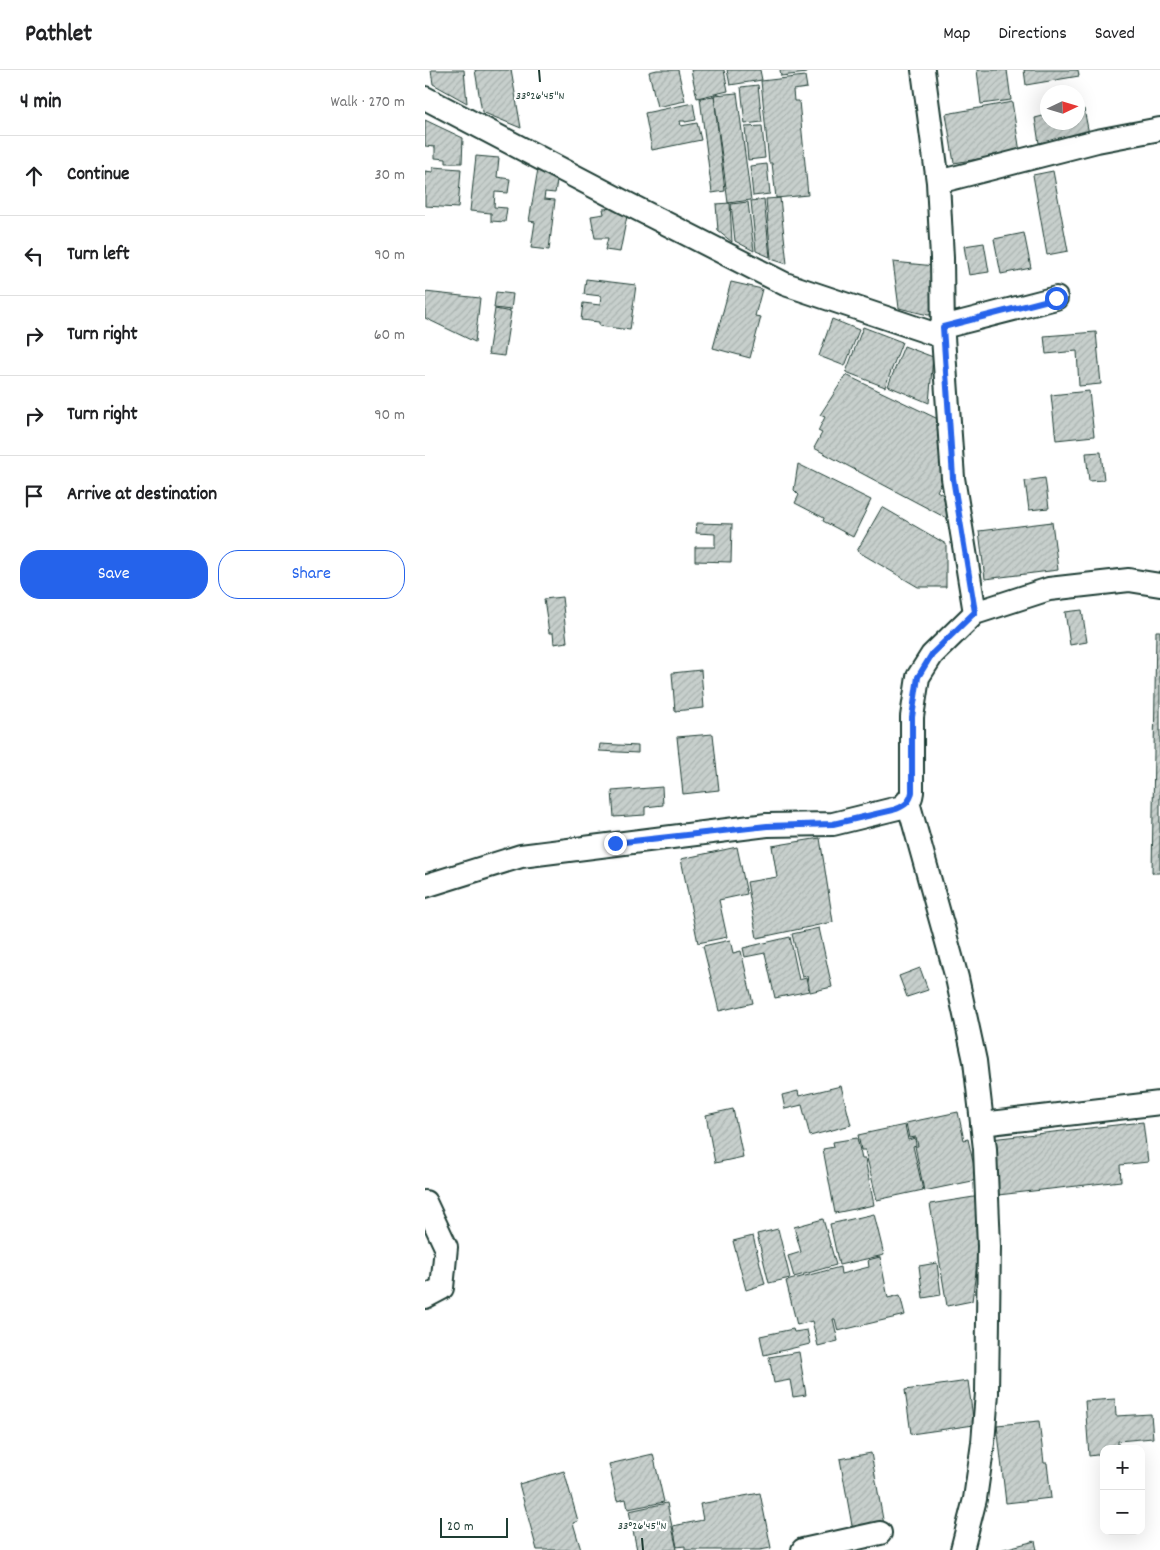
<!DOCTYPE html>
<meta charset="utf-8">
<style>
:root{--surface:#fff;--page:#f6f6f6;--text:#202124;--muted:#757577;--line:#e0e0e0;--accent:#2563eb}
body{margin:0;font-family:Dekko,sans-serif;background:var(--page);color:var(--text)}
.controls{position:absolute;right:15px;bottom:15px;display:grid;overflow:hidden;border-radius:10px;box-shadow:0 5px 20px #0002}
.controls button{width:45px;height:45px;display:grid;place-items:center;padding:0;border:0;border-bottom:1px solid var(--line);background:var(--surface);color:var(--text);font:25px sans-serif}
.compass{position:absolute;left:615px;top:15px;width:45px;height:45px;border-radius:50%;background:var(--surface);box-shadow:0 5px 20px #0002;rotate:86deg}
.scale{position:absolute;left:15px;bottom:12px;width:68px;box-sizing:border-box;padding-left:5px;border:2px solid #1f3d34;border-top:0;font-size:14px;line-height:18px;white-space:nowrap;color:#1f3d34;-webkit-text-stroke:4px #fff;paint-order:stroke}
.stop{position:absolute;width:15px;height:15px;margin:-11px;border:4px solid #2563eb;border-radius:50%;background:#fff}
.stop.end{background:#2563eb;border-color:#fff;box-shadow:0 1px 5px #0008}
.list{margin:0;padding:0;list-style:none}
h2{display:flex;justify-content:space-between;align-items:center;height:65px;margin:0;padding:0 20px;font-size:21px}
h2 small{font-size:16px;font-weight:400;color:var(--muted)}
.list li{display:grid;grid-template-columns:32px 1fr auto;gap:15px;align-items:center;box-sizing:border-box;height:80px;padding:0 20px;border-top:1px solid var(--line)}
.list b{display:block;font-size:19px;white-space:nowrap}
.list em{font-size:16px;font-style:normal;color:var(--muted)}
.actions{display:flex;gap:10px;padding:15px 20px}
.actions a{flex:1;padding:11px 0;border:1px solid var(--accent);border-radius:20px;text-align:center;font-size:18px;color:var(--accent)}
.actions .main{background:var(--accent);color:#fff}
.icon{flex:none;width:28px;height:28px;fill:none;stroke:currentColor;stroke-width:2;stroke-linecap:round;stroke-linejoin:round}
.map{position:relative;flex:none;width:735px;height:1480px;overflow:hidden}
header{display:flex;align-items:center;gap:30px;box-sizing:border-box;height:70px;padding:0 25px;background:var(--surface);border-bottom:1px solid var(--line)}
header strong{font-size:24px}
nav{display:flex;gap:28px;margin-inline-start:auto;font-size:18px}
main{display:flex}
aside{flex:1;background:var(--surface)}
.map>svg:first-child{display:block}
</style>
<header>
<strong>Pathlet</strong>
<nav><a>Map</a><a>Directions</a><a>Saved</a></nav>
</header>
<main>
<aside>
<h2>4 min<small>Walk · 270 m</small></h2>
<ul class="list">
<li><svg class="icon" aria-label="ahead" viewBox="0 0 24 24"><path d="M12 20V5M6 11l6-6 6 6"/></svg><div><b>Continue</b></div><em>30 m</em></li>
<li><svg class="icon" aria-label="left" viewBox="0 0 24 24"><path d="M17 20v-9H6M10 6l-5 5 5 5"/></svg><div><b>Turn left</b></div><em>90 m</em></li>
<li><svg class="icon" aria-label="right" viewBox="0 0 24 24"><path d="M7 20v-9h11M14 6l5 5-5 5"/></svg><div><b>Turn right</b></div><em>60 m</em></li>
<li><svg class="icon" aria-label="right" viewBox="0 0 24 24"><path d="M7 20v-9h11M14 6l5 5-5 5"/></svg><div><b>Turn right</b></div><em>90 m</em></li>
<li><svg class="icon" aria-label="arrive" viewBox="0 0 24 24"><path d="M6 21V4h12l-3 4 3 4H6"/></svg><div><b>Arrive at destination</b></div></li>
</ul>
<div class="actions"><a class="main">Save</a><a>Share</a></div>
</aside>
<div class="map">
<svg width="735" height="1480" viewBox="0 0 735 1480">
<defs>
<pattern id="building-hatch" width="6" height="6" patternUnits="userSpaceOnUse" patternTransform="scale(1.25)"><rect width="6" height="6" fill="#c7cfcc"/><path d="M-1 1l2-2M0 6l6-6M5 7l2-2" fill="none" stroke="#aab3b0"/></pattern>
</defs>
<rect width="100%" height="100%" fill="#fff"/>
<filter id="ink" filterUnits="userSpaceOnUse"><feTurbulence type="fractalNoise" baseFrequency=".02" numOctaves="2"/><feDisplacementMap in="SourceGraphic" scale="10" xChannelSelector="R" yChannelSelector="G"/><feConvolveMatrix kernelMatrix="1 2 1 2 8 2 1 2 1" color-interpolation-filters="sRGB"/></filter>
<g filter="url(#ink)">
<path fill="url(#building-hatch)" stroke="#1f3d34" d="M6,0H39L42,33L8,14Z
M50,0H86L96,58L57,42Z
M232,0H253L260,31L232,37L224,2Z
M266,0H299L303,21L272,28Z
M302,0H335L337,10L305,15Z
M355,0H382V3L356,6Z
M552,0H582L586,30L556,34Z
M599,0H653L654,6L601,15Z
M380,6L382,18L368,20L369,31H374L383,125L351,128L347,93H344L336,11Z
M333,15L337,52L320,54L316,17Z
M312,23L326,130L303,133L289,25Z
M289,26L300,121L287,123L275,28Z
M587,32L595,82L529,93L521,44Z
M268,33L271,50L260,52V51H255L256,56L272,53L276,70L227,80L220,43Z
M659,39L664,64L614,73L610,48L622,45V52H652V40Z
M0,50L38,68L37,93H21V89L10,88V77L0,76Z
M337,56L340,88L323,90L320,57Z
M51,86L74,88L72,107L85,109L83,123L70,122L69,137L82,138L80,152L66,151V143L45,141Z
M342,94L345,124L328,126L325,96Z
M8,97L36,99L33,138L0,136V101L8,102Z
M113,99L132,111L130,123L120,122L119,129L130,130L124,180L106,178L110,152L104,151Z
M628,101L643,181L622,185L608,105Z
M355,128L362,194L346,189L341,129Z
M339,129L345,187L331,181L326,131Z
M323,132L329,181L310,171L306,134Z
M305,133L307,172L293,161L291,134Z
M189,138L202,146L195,182L180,180L183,168H170L166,146L179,144L178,139Z
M599,163L606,198L576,204L569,169Z
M559,173L564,202L544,205L539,176Z
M468,192L510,196L514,244L503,245L474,238Z
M161,209L211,215L205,260L174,256V252L156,250L158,233L175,235L176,226L159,224Z
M306,212L337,219L330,246L336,247L325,288L288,278Z
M0,222L55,228L50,272L0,248Z
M71,222L88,224L86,240L69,238Z
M70,239L86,242L79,286L63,284Z
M407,249L434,260L420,296L394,286Z
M438,257L477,272L460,317L421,302Z
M671,262L676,314L654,316L652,281L621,284L619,266Z
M479,276L508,287L504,333L463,316Z
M421,305L513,349L519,408L512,421L523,428V449L389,378L397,363L393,361L400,347L395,345Z
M664,321L669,366L631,370L626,325Z
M676,382L679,410L664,411L661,383Z
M373,394L446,430L428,467L398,451L399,448L370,433L374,425L369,420Z
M620,408L624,438L604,440L600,411Z
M457,437L521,474V517H493L432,481Z
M627,452L633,500L560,509L554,461Z
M272,453L307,454L306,492L270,491V477H290V464L271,463Z
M137,527L142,572L129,574L128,563H124L119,529Z
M657,540L662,572L645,575L640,542Z
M731,561H735V803H727Z
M276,600L279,638L250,641L247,603Z
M288,664L294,720L258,724L252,667Z
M175,674L213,676V683L174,681Z
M237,717L238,735L220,737V745L189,747L187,721Z
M395,768L408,852L332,868L322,812L352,807L347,776Z
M312,777L322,824L294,830L302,867L273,873L256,789Z
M394,858L407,917L385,922L382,906L377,907L367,864Z
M365,867L374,910L381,908L384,921L350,928L340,883L320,887L318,878Z
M305,870L308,883L316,881L328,933L294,941L278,876Z
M495,898L503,920L482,927L474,906Z
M416,1016L426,1055L385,1066L377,1035L360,1039L357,1025L373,1021L374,1026Z
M308,1039L318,1087L290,1093L281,1045Z
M533,1042L539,1070L543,1069L552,1110L499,1121L490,1076H493L491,1067L484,1068L481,1053Z
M718,1052L723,1092L695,1095L696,1111L573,1125L566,1069Z
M480,1055L483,1070L490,1068L491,1075L488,1076L498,1120L452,1130L440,1080H436L433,1065Z
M432,1068L437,1089H440L449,1135L410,1143L398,1079L409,1077L408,1072Z
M555,1126L556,1166L547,1231L522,1236L505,1134Z
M449,1144L459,1185L414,1195L405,1154Z
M398,1149L411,1195L369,1207L363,1186L376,1182L369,1157Z
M353,1159L365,1208L344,1213L332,1164Z
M328,1166L340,1214L321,1220L308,1171Z
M455,1187L463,1228L475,1225L480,1245L413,1261L410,1249H408L413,1271L393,1276L387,1251L372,1255L361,1211L415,1197L416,1204L444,1197L443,1190Z
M512,1193L516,1225L498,1228L494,1196Z
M368,1259L369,1262L382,1260L385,1274L339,1285L335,1266Z
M374,1282L381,1325L368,1327L365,1310L349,1313L344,1287Z
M543,1311L549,1355L486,1364L480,1320Z
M690,1329L691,1346L726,1344L728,1368L693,1371V1379H679V1384L664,1386L660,1331Z
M614,1351L619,1393H622L626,1428L581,1433L572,1355Z
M446,1383L459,1455L428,1461L415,1389Z
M228,1384L239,1432L203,1439L201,1429L192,1431L184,1394Z
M139,1401L153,1451L148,1453L156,1480H112L94,1414Z
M335,1423L346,1478L335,1480H260V1476L252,1477L248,1456L278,1450L275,1434Z
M242,1433L252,1480H212L204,1441Z
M610,1471L612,1480H575Z"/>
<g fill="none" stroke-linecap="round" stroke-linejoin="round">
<g stroke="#1f3d34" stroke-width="26">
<path id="minor" d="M498,0L513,112L517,188L518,267L528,408L550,543
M0,28L199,132L360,214L518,267
M513,112L672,71L735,59
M518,257L631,228
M483,732L532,908L550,991L560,1079L564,1176L562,1323L558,1373L550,1429L537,1480
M0,816L96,786L342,755L408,754L477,737L486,727L487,722V647L493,607L507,585L550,543L624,519L704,510L735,515
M557,1054L735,1033
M0,1132L21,1177L17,1218L0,1227
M378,1480L455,1463"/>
</g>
<use href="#minor" stroke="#fff" stroke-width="22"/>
</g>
</g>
<g fill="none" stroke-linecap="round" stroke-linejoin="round" filter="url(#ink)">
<path stroke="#2563eb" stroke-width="6" d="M190,773L342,756L408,754L468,740C478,737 485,733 487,722V647L493,607L507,584L550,542L528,408L518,257L631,228"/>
</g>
<path fill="none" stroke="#1f3d34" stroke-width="2" d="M114,0L115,12M217,1468L218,1480"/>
<g font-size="12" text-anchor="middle" fill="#1f3d34" stroke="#fff" stroke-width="4.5" stroke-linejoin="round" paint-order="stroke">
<text x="115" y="29">33°26'45"N</text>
<text x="217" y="1459">33°26'45"N</text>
</g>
</svg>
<div class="controls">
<button>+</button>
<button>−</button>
</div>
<svg class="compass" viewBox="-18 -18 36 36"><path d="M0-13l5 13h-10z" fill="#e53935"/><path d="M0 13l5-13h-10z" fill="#757577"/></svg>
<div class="scale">20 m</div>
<div class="stop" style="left:631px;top:228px"></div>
<div class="stop end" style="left:190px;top:773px"></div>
</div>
</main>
